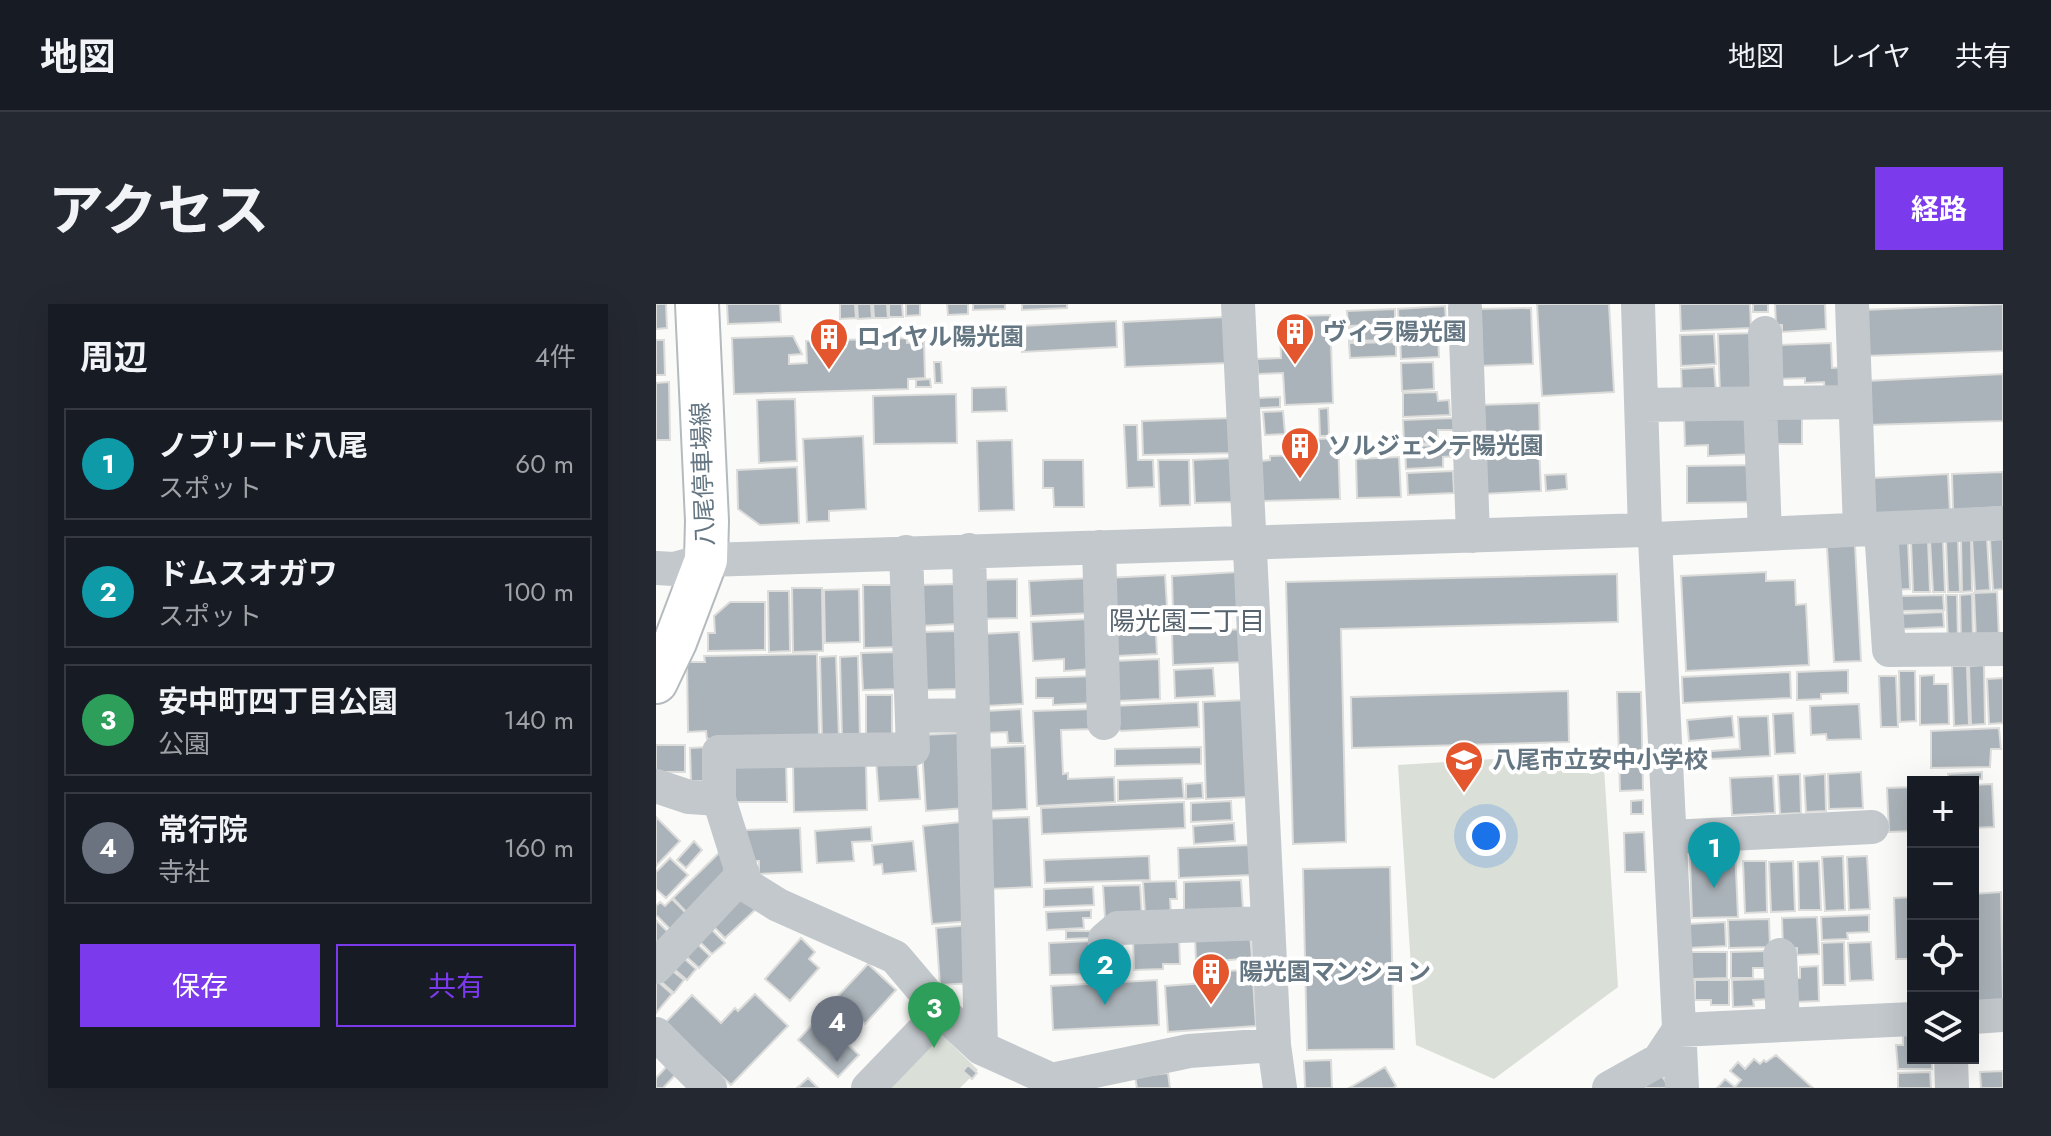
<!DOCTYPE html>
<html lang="ja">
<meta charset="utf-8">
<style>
:root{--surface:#171b24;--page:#242831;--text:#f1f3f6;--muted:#9ea1a6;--line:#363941;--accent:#7c3aed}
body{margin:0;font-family:Jost,"Noto Sans JP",sans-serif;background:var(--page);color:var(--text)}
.controls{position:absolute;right:24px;bottom:24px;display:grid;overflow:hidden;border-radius:0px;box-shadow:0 8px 32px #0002}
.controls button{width:72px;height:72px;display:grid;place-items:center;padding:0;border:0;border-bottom:2px solid var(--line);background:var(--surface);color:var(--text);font:40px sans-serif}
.you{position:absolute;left:830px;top:532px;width:28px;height:28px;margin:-20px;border:6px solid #fff;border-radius:50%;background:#1a73e8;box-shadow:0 0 0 12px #1a73e833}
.badge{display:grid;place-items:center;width:52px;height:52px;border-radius:50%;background:var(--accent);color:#fff;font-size:26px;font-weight:700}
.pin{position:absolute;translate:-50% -66px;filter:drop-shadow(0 2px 4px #0008)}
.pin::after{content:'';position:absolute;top:42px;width:28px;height:24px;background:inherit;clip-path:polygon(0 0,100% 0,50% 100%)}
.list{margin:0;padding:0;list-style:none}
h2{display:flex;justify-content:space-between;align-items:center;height:104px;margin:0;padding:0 32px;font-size:34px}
h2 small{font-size:26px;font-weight:400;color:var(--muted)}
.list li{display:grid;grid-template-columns:52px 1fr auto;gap:24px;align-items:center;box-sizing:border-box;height:112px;margin:0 16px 16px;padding:0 16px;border:2px solid var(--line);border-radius:0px}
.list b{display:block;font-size:30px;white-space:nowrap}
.list p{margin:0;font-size:26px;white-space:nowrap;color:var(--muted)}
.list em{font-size:26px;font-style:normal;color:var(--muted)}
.actions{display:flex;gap:16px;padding:24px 32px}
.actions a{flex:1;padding:18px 0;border:2px solid var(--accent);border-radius:0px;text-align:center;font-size:28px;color:var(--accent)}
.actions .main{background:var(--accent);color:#fff}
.icon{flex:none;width:44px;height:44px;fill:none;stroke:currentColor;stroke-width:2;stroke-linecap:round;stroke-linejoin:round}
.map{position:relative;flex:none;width:1347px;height:784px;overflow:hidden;border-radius:0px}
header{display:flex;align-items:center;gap:48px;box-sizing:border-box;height:112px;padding:0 40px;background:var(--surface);border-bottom:2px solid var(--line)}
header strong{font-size:38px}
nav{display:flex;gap:44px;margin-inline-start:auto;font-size:28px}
.intro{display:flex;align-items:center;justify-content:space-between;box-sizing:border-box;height:192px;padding:0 48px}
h1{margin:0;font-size:56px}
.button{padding:20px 36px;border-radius:0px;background:var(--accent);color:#fff;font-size:28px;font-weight:700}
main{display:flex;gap:48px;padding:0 48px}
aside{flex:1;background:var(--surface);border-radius:0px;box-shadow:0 8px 32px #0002}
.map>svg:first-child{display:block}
</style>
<header>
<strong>地図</strong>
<nav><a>地図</a><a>レイヤ</a><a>共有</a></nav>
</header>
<div class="intro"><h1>アクセス</h1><a class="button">経路</a></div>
<main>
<aside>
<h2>周辺<small>4件</small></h2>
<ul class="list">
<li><span class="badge" style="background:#0f9aa8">1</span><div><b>ノブリード八尾</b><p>スポット</p></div><em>60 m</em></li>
<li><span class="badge" style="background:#0f9aa8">2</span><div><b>ドムスオガワ</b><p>スポット</p></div><em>100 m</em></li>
<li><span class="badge" style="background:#2e9e5b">3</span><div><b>安中町四丁目公園</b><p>公園</p></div><em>140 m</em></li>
<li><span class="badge" style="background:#6b7280">4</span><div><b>常行院</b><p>寺社</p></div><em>160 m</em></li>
</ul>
<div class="actions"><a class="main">保存</a><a>共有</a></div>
</aside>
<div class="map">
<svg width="1347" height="784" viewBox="0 0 1347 784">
<rect width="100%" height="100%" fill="#fafaf8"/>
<path fill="#dadfd7" d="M947,448L962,683L838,775L760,741L742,461Z
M277,722L322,766L304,784H217Z"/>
<path fill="#aab3b9" stroke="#dcdcda" stroke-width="2" d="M0,0H10L11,24L0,25Z
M71,0H124L125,18L72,20Z
M184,0H199L200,14L184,15Z
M201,0H215L216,14L202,15Z
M217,0H231L232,14H218Z
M233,0H246L247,13H233Z
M250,0H264V11L250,12Z
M291,0H312V10L292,11Z
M317,0H349V5L317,6Z
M366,0H411V4L366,6Z
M881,0H953L958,88L886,92Z
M1024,0H1094L1095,24L1025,27Z
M1097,0H1112V8H1097Z
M1119,0H1169L1170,25L1126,28V21H1120Z
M1347,0V47L1209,52L1207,6Z
M789,2L790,16L770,17L771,27L743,29L742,5Z
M875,4L877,60L822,62L820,5Z
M739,5V20L692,22L691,7Z
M674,11L677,99L629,101L627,69L602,70L601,55L625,54L624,23L640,22V12Z
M569,13L571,59L469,63L467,18Z
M460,17L461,43L366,48L365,22Z
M739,23L740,36L693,37V24Z
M1099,29L1101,90L1064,91L1062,30Z
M782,30L783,53L745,55L744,32Z
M1058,30L1060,60L1025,62L1024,31Z
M137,32L146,50L133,51V60L151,59L150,37L251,34V39L268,38L269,74L252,75V85L78,90L76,34Z
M0,36H8L9,71H0Z
M740,38V52L694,54L693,39Z
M1175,39L1176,64L1191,63V88L1169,89L1168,78L1149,79V74L1122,75L1121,41Z
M278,58H285L286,79H279Z
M777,58L778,85L746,87L745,59Z
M1058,63L1060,87L1026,89L1025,65Z
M1347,70V117L1211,121L1210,77Z
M274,75L275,83H260V76Z
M13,78L14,136H0V79Z
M350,83L351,107L316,108V84Z
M781,88L782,97L793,96L794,111L747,113V89Z
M300,90L301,139L218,140L217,92Z
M624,93V103L603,104L602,94Z
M139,95L141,157L103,159L101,96Z
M883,99L884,137L851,138V132L823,133V101Z
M672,104L673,132H664L663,105Z
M627,107L629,130L609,131L607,108Z
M1097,109L1099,150L1052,152V141L1029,142L1028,113Z
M1110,110H1146V140H1110Z
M575,114L576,149L487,151L486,117Z
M798,114V126H782V139L748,140L747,116Z
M468,121H481L482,156H497L498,183L471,184Z
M207,132L210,205L173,207V217L151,218L147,135Z
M682,134L684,195L607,197L605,157L614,156V152L644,151V142H663L662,135Z
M844,135L845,145L883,143L885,187L826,190L824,136Z
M356,136L358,206L323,207L321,137Z
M801,141V152L787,153V163L750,165L749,142Z
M743,153L745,193L701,194L700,155Z
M578,154L580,198L539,199L537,156Z
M387,156H427L428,203H398L397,184H387Z
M502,156H533L534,201L504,202Z
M1102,161V198L1031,199V162Z
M141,163L143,219L104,221L82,205L81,166Z
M797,167L798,189L752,191L751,169Z
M1347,168V203L1297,206L1296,170Z
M910,170L911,185L890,187L889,171Z
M1292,170L1294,208L1219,211L1217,174Z
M1316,234H1331L1334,286L1319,287Z
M1305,235H1315L1316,287L1306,288Z
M1347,235V285L1337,286L1334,236Z
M1272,236L1274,288H1257L1255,237Z
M1290,236H1302L1304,288H1292Z
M1274,237H1287L1289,288H1277Z
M1252,238L1254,285L1238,286L1237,239Z
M1199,241L1205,357L1178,358L1171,243Z
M582,268L584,304L517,308L516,272Z
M1110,268V277L1139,276L1140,301L1150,300L1153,361L1030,367L1025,272Z
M961,270L962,318L685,325L690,538L637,540L630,278Z
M509,271L511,303L453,306L451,274Z
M436,274L438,309L375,312L373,277Z
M361,275V314L322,315L321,276Z
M299,280L301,320L263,322L262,281Z
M207,281H241L242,343L208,344Z
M136,284H166L167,347L137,348Z
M203,285L204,338L169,339L168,286Z
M112,287H133L134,347L113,348Z
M1341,288L1343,334L1320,335L1318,289Z
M1316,290L1317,339H1305L1304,291Z
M1287,291L1288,306L1245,307V292Z
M1290,291H1301L1302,339L1292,340Z
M74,298H109V346L52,347V329H59L58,312Z
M1287,308L1288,323L1245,325L1244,310Z
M499,310L501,350L460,352L457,313Z
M434,315L436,365L408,367V355L377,357L375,318Z
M588,325L589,358L517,361L516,329Z
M301,327L302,385L267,386L265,328Z
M363,328L367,400L329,402L326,330Z
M240,348L242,385L207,386L205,349Z
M161,350L163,433L51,435L50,427L32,428L31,358H49L48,352Z
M180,352L183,434L166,435L164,353Z
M202,352L204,435H186L184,353Z
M503,355L504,395L461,397L459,357Z
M1328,361L1329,420L1315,421L1313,362Z
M1296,362H1311L1313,421L1298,422Z
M557,364L559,392L519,394L518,366Z
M1192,366V389L1165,390V395L1141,396V368Z
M1243,367H1259L1260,417L1244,418Z
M1134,368L1135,394L1027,399L1026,373Z
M1278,371V380H1292L1293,420L1264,421V372Z
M438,372L439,399L397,401V394H380V374Z
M1223,372H1240L1242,423H1225Z
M1347,374V419L1333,420L1331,375Z
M912,387L913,438L696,444L695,393Z
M961,388H985L987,486L964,487Z
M210,391H236V432L210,433Z
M591,396L594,493L550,495L547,398Z
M542,398L543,423L465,427L457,421L456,402Z
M1203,400L1205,435L1171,436L1170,430L1155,431L1154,402Z
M365,405L367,439H352L351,428L330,429L329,407Z
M439,405L440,425L405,426L407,470L412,469V475L458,473L459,498L381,502L377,407Z
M1137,409L1139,449L1119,450L1117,410Z
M1076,412L1078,433L1033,437L1031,416Z
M1112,412L1114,452L1055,455V447L1084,445L1082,413Z
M1343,424L1345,445H1335L1334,463L1275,464V427Z
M306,429L310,504L270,507L265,431Z
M0,441H29V468H0Z
M369,442L371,505L331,507L329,444Z
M54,443V477H35L34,444Z
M545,443V460L459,462V445Z
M261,455L264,495L223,497L220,457Z
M130,458L131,498H78V459Z
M210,460L211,506L138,508L137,462Z
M1205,468L1207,504L1173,505L1172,470Z
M1326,468V475L1293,478L1292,470Z
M1144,470L1145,509L1124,510L1122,471Z
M1169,470L1170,507L1150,508L1148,472Z
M1117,472L1119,509L1076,511L1074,474Z
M526,474L528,494L462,497V476Z
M1277,475V478H1257V527L1233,528L1231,484L1257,483L1256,476Z
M546,479L547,494L530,495V480Z
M1336,480L1338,523L1317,524V481Z
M987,496V510H975V497Z
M575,497L576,516L535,518V499Z
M528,498L529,524L386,530L385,504Z
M0,513L24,537L0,562Z
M373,513L376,583L332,585L329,515Z
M305,518L315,617L276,620L267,522Z
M578,519L579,537L538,540L537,522Z
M215,523L216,537L196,538L198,557L161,559L159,527Z
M144,524L146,568L103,570V557H92L90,526Z
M988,528L990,568H969L968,529Z
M38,537L46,546L30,564L21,556Z
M257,537L260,567L227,570L226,560L218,561L216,541Z
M595,541L596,571L523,574L522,544Z
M1079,544L1082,613L1036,614L1034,555L1061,554V545Z
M66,546L70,579L35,613L17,594Z
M493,552L494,576L389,579L388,556Z
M1187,552L1189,606L1169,607L1166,553Z
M1211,552L1214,605L1193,606L1191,553Z
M14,554L32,571L10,594L0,585V568Z
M1087,557H1110L1111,608L1089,609Z
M1137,557L1139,607L1115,608L1113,558Z
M1163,557L1165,606H1143L1142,558Z
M734,563L738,745L651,746L647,565Z
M585,576L587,606L528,608V578Z
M520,577L521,595H514L515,609L489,610L487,578Z
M484,581L486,613L449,614L447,582Z
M437,583L438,601L388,603V585Z
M1345,588L1347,697L1317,699V590Z
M87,591L100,605L69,634L55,620Z
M1257,593V655H1240L1238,594Z
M16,595L34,613L18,629L0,611V602L4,598L9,602Z
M435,606V614H427L428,624L391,626L390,608Z
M1213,611V628L1191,629L1192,635L1166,636L1165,613Z
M1161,613L1163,650L1141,651V644L1127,645L1126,614Z
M1113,615L1114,643L1073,644L1072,616Z
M0,616L14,630L0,642Z
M1069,618L1070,642L1033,644L1032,620Z
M51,621L69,639L56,650L39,633Z
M314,621L318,679L284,681L280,624Z
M410,627H434V634L410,635Z
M594,629L596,654L540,659L539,633Z
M35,634L54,652L43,664L24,647Z
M145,634L159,648L153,655L163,664L134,697L109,675Z
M523,634L524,660H507V665L478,666L477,635Z
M437,637L438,670L394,671L393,639Z
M1188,638L1189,681H1167L1166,639Z
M1215,638L1217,676L1194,677L1192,639Z
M1112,647V664H1097V674H1075V648Z
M1035,648H1071V674L1036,675Z
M22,649L40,665L31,676L12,660Z
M212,660L240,686L209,720L181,693Z
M9,661L28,676L18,689L0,673Z
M1162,662L1163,697L1139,698L1138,675L1144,674V663Z
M584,666L585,676L597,675L600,722L512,728L509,682L562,678V668Z
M1113,675L1114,695L1097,696L1098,702L1077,703L1076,676Z
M0,676L16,690L0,709Z
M501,676L503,721L397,726L395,682Z
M1039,676H1073V701H1055V696H1039Z
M99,690L132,722L75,781L9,719L36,691L65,719L79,704L82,707Z
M163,713L203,751L182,773L142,736Z
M1257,728V754H1276V765H1242L1240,741H1247V729Z
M1120,751L1157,784H1061L1069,775L1079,783L1085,776L1074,767L1082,758L1089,765L1098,755L1104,760L1108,756L1110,758Z
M675,756L676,784H649L648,757Z
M15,758L24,766L7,784H0V774Z
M312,761L321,769L316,775L307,767Z
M729,763L740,782L737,784H693Z
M1347,767V784H1325L1324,768Z
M1274,768L1275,784H1242V769Z
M512,769L514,784H481L479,773Z
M1006,772L1014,784H986Z
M152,774L162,784H141Z"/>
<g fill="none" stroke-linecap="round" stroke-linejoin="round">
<g stroke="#b5babe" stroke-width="46">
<path id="major" d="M0,378L19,338L50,256L51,217L41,0"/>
</g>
<path stroke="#c3c8cc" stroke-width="34" d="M582,0L618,741L624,784
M982,0L989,226
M1196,0L1204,225
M809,4L817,232
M1109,29L1111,99
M1104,99L1109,230
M986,101L1198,98
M1225,225L1233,346L1347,345
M999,235L1347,219
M443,243L448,419
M313,246L325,744
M0,264L18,265L50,256L989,226L999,235L1026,784
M256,412L317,411
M0,482L33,493L63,495L90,581L122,601L239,653L284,706L325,744L396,776L406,784
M63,495V448L257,445L250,248
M1014,533L1216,523
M1124,651L1127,721
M0,663L87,570
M450,666L449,635L462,624L612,619
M1317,713L1347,711
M0,730L54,784
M1295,754L1296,784
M396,776L533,747L618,741
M212,784L265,729
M953,784L1003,756L1023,726L1257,715"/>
<use href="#major" stroke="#fff" stroke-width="42"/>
</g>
<defs>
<g id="building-pin" transform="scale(2)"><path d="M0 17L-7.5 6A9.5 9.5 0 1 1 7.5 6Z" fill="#e4572e" stroke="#fff"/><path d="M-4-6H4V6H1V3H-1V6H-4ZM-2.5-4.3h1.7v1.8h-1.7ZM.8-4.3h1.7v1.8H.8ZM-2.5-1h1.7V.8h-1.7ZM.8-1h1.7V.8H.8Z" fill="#fff"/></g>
<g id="school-pin" transform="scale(2)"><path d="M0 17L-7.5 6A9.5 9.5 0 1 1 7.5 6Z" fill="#e4572e" stroke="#fff"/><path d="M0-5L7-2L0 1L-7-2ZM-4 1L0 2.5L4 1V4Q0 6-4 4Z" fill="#fff"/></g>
</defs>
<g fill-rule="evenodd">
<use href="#building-pin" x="639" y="28"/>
<use href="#building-pin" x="173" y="33"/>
<use href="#building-pin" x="644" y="142"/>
<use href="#school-pin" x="808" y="456"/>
<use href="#building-pin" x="555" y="668"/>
</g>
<g text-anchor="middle" stroke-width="8" stroke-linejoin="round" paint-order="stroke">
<g font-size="24" font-weight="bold" fill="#657683" stroke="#fff" text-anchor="start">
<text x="667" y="36">ヴィラ陽光園</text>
<text x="201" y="41">ロイヤル陽光園</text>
<text x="672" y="150">ソルジェンテ陽光園</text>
<text x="836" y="464">八尾市立安中小学校</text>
<text x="583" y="676">陽光園マンション</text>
</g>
<g font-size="24" fill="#657683" stroke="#fff">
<text transform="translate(47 170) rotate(-92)" y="8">八尾停車場線</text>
</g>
<g font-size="26" fill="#57646e" stroke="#fff">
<text x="531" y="326">陽光園二丁目</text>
</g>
</g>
</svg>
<div class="controls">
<button>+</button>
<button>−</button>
<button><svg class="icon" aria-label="locate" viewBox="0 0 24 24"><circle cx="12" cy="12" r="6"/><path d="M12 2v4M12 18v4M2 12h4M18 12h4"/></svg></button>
<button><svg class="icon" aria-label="layers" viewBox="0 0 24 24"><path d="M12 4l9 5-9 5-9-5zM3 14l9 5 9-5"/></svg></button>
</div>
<div class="you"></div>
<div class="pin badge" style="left:1058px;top:584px;background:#0f9aa8">1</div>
<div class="pin badge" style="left:449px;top:701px;background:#0f9aa8">2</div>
<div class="pin badge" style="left:278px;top:744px;background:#2e9e5b">3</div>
<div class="pin badge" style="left:181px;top:758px;background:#6b7280">4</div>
</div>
</main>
